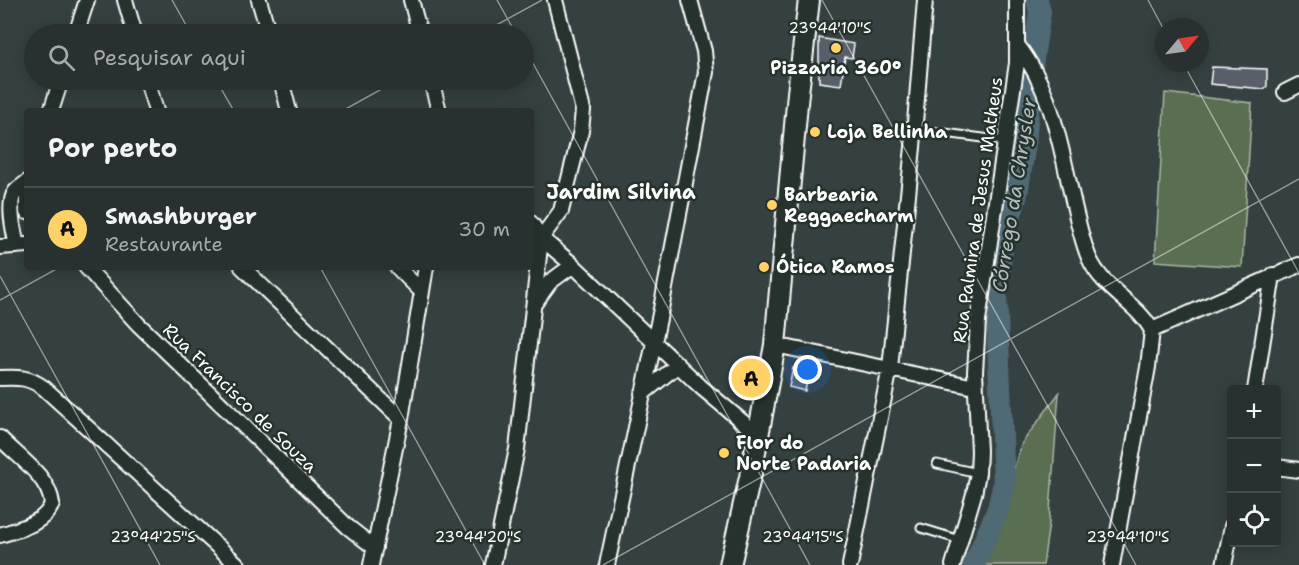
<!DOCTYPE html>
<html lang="pt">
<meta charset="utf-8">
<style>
:root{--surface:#283030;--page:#303838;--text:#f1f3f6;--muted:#a5a9ab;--line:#444b4c;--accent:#ffd166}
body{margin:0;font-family:"Shantell Sans",sans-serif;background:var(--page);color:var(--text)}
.controls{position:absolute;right:18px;bottom:18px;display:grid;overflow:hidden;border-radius:6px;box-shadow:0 3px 15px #0003}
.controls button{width:54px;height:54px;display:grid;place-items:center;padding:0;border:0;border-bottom:2px solid var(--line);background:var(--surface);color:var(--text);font:30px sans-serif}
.compass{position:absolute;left:1155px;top:18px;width:54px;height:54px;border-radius:50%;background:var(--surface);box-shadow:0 3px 15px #0003;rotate:61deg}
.you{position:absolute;left:808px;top:370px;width:21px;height:21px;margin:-15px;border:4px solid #fff;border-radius:50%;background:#1a73e8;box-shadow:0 0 0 9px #1a73e833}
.badge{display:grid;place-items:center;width:39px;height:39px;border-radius:50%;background:var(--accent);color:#111;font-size:20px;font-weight:700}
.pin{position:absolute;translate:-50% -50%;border:3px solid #fff;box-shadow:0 2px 6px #0006}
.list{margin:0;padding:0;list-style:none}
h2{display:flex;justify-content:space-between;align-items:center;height:78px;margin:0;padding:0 24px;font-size:26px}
h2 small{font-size:20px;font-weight:400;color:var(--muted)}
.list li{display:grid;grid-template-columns:39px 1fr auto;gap:18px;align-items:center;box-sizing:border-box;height:84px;padding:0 24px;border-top:2px solid var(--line)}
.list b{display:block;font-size:22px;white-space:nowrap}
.list p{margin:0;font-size:20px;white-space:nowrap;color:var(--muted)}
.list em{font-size:20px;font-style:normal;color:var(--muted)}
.icon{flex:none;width:33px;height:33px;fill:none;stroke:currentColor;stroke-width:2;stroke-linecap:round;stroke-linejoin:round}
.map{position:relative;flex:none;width:1299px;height:565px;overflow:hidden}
.search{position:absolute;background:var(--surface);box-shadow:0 3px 15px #0003;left:24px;top:24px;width:510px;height:66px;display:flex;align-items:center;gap:15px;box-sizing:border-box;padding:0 21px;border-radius:33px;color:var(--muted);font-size:22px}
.panel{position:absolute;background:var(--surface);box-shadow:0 3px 15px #0003;left:24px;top:108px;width:510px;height:162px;border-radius:6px}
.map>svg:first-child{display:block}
</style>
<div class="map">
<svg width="1299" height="565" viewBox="0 0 1299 565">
<rect width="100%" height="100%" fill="#354040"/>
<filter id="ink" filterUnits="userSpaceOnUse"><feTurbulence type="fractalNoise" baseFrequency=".0167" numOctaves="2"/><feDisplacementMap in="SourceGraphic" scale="12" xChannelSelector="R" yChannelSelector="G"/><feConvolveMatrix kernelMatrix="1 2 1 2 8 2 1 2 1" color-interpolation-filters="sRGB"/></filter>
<g filter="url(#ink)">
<path fill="#5a6e51" stroke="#acb6a8" stroke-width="1.5" d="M1165,93L1252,103L1242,267L1155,261Z
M1059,393L1049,523L1043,565H982L1022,443Z"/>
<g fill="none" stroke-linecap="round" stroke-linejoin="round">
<path stroke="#506974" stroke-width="22" d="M974,565L998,509L1004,483L996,293L1003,242L1017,194L1025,144L1033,59L1040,12L1037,0"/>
</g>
<path fill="#595e6b" stroke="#fff" stroke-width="1.5" d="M819,38L854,44L852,58L845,57L841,85L819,82Z
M1212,67L1267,69V86L1264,89L1210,84Z
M793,368L809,372L805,391L789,387Z"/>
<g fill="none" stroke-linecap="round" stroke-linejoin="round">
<g stroke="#fff" stroke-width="11">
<path id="lane" d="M914,129L1006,141
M937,464L978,473
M921,528L960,540"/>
</g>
<g stroke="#fff" stroke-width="18">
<path id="street" d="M125,0L135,34
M259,0L269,34
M411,0L420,34
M76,34L87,0
M1018,46C1053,91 1061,150 1074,205C1078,222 1082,241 1089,258C1103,290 1136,302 1152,330
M147,80L156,111
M281,80L289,111
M431,80L439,111
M1285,92L1299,85
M51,111L61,80
M27,188V212
M531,223L541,238L573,265L701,387L757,434
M17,246C14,233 7,203 15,192C18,188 24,185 27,182
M0,247L27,245
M86,267L138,324L348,527L375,548
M242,267L401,419
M397,267L422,292
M534,304L550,282L573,265
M1152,330L1299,265
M775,345L975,387
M0,378C18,377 29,377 44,388L238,565
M1255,390L1273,275
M642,394L678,365
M0,438C18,457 49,476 52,504C44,524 19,529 0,535
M1276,467L1299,470
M371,565L401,419L426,267
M493,565L517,449L541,238L561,211L581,131L583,110L555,0
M607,565L661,309L706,72L704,51L690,0
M850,565L890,368L913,147L925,0
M953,565L974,494L978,473L979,451L975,372L978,321L1017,63V0
M1112,565L1148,367L1152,330
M1224,565L1232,526"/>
</g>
<g stroke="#fff" stroke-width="24">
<path id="secondary" d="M730,565L751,473L775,345L798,93L809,0"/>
</g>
<use href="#lane" stroke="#26332d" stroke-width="7"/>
<use href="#street" stroke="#26332d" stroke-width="14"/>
<use href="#secondary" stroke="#26332d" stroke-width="20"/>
</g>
</g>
<path fill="none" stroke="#fff" stroke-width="1.5" stroke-opacity="0.45" d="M172,0L191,34M497,0L516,34M822,0L1136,565M1148,0L1164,30M480,34L542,0M524,47L810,565M1183,63L1299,273M216,80L234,111M342,111L398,80M320,267L485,565M0,276L160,565M0,300L60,267M603,565L1299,179"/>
<g fill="#ffd166" stroke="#26332d" stroke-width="2">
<circle cx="836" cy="48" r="6"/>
<circle cx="815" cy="132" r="6"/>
<circle cx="772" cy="205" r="6"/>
<circle cx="764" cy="267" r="6"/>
<circle cx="724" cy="453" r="6"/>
</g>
<g text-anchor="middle" stroke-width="5" stroke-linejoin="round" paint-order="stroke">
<g font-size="18" font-weight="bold" fill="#fff" stroke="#26332d" text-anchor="start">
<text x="836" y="74" text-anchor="middle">Pizzaria 360º</text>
<text x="827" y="138">Loja Bellinha</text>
<text x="784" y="201">Barbearia<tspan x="784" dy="21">Reggaecharm</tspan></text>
<text x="776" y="273">Ótica Ramos</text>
<text x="736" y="449">Flor do<tspan x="736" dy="21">Norte Padaria</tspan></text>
</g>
<g font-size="18" fill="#fff" stroke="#26332d">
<text transform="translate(978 210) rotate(-82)" y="6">Rua Palmira de Jesus Matheus</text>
<text transform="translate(240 398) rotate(44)" y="6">Rua Francisco de Souza</text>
</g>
<g font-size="20" font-weight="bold" fill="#fff" stroke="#26332d">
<text x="621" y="199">Jardim Silvina</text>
</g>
<g font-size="20" font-style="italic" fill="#b0bcc0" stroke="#26332d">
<text transform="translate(1014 195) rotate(-81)" y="7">Córrego da Chrysler</text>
</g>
</g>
<g font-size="15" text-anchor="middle" fill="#fff" stroke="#26332d" stroke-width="5" stroke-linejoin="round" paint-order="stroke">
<text x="830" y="33">23°44'10"S</text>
<text x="153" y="542">23°44'25"S</text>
<text x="478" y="542">23°44'20"S</text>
<text x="803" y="542">23°44'15"S</text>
<text x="1128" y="542">23°44'10"S</text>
</g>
</svg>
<div class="controls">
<button>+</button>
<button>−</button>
<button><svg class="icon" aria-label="locate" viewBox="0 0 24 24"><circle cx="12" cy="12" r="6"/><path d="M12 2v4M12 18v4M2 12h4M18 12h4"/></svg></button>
</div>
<svg class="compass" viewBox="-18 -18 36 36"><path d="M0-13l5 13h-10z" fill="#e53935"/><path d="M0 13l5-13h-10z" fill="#a5a9ab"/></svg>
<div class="you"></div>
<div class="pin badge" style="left:751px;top:378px">A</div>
<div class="search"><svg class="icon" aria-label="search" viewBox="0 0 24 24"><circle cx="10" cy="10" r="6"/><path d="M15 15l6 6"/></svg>Pesquisar aqui</div>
<section class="panel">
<h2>Por perto<small></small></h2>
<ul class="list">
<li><span class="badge">A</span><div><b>Smashburger</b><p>Restaurante</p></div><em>30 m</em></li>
</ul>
</section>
</div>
